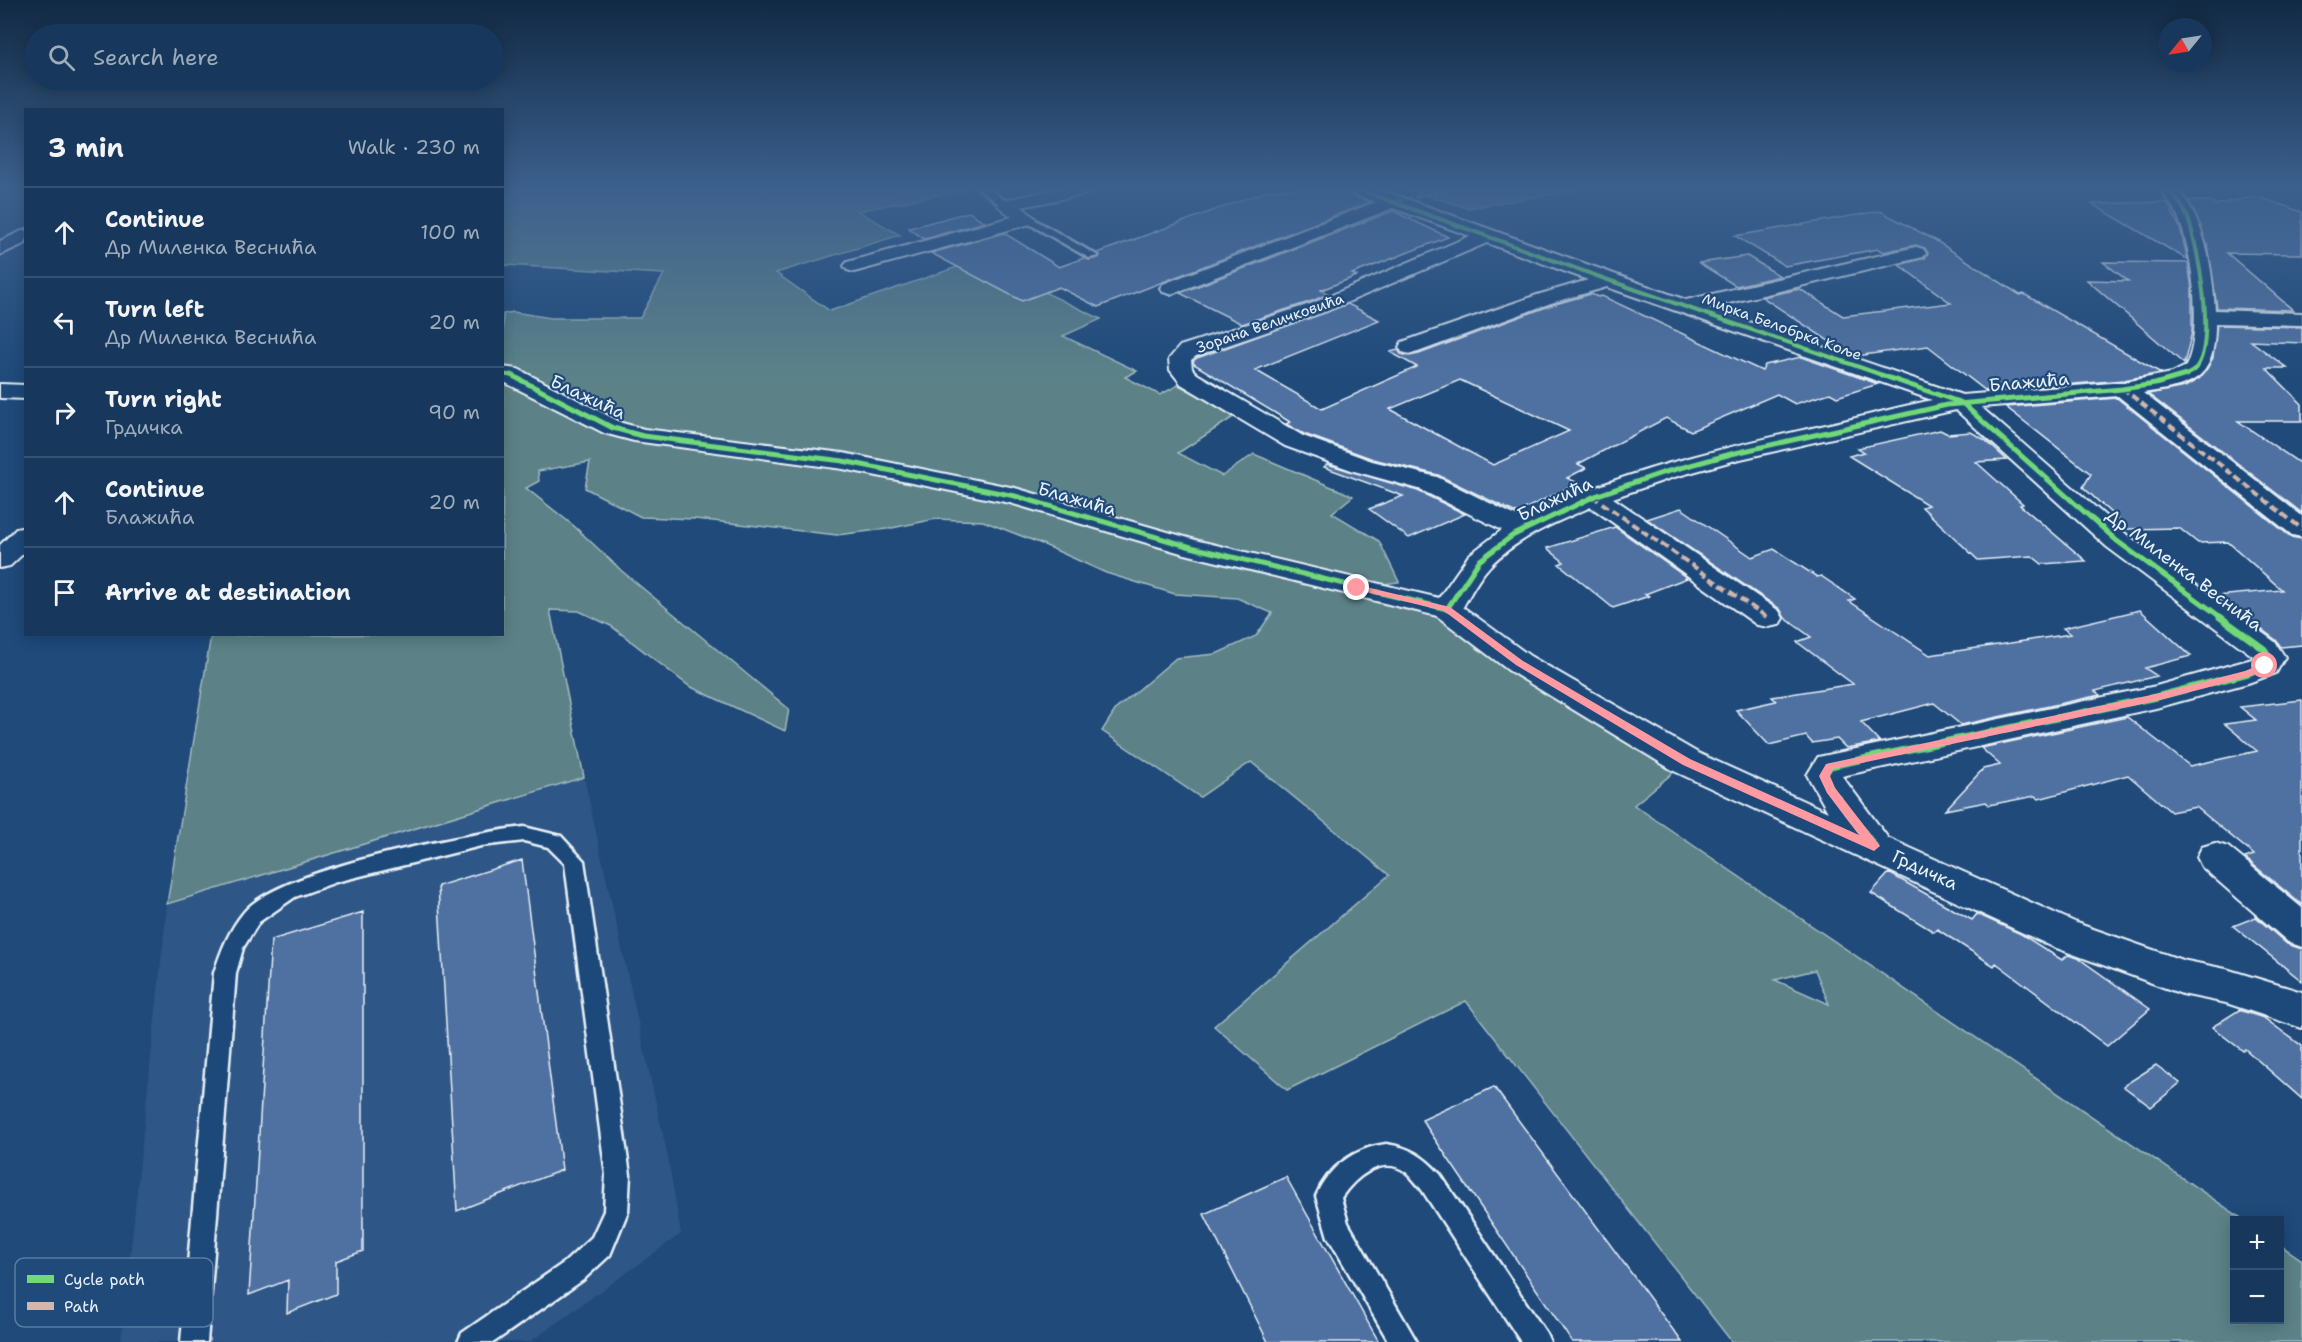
<!DOCTYPE html>
<meta charset="utf-8">
<style>
:root{--surface:#17385c;--page:#244365;--text:#f1f3f6;--muted:#9eacbb;--line:#365272}
body{margin:0;font-family:"Shantell Sans",sans-serif;background:var(--page);color:var(--text)}
.controls{position:absolute;right:18px;bottom:18px;display:grid;overflow:hidden;border-radius:0px;box-shadow:0 3px 15px #0003}
.controls button{width:54px;height:54px;display:grid;place-items:center;padding:0;border:0;border-bottom:2px solid var(--line);background:var(--surface);color:var(--text);font:30px sans-serif}
.compass{position:absolute;left:2158px;top:18px;width:54px;height:54px;border-radius:50%;background:var(--surface);box-shadow:0 3px 15px #0003;rotate:240deg}
.stop{position:absolute;width:18px;height:18px;margin:-14px;border:4px solid #ff9aa2;border-radius:50%;background:#fff}
.stop.end{background:#ff9aa2;border-color:#fff;box-shadow:0 2px 6px #0008}
.list{margin:0;padding:0;list-style:none}
h2{display:flex;justify-content:space-between;align-items:center;height:78px;margin:0;padding:0 24px;font-size:26px}
h2 small{font-size:20px;font-weight:400;color:var(--muted)}
.list li{display:grid;grid-template-columns:39px 1fr auto;gap:18px;align-items:center;box-sizing:border-box;height:90px;padding:0 24px;border-top:2px solid var(--line)}
.list b{display:block;font-size:22px;white-space:nowrap}
.list p{margin:0;font-size:20px;white-space:nowrap;color:var(--muted)}
.list em{font-size:20px;font-style:normal;color:var(--muted)}
.icon{flex:none;width:33px;height:33px;fill:none;stroke:currentColor;stroke-width:2;stroke-linecap:round;stroke-linejoin:round}
.map{position:relative;flex:none;width:2302px;height:1342px;overflow:hidden}
.search{position:absolute;background:var(--surface);box-shadow:0 3px 15px #0003;left:24px;top:24px;width:480px;height:66px;display:flex;align-items:center;gap:15px;box-sizing:border-box;padding:0 21px;border-radius:33px;color:var(--muted);font-size:22px}
.panel{position:absolute;background:var(--surface);box-shadow:0 3px 15px #0003;left:24px;top:108px;width:480px;height:528px;border-radius:0px}
.map>svg:first-child{display:block}
</style>
<div class="map">
<svg width="2302" height="1342" viewBox="0 0 2302 1342">
<rect width="100%" height="100%" fill="#1f4a7a"/>
<filter id="ink" filterUnits="userSpaceOnUse"><feTurbulence type="fractalNoise" baseFrequency=".0167" numOctaves="2"/><feDisplacementMap in="SourceGraphic" scale="12" xChannelSelector="R" yChannelSelector="G"/><feConvolveMatrix kernelMatrix="1 2 1 2 8 2 1 2 1" color-interpolation-filters="sRGB"/></filter>
<g filter="url(#ink)">
<path fill="#2e5686" d="M584,777L668,1157L681,1234L530,1342H121L167,904Z"/>
<path fill="#5b8288" stroke="#a2bac0" stroke-width="1.5" fill-rule="evenodd" d="M503,189H968L858,211L900,235L776,273L830,311L977,260L1101,319L1063,336L1137,371L1125,377L1160,395L1178,385L1238,414L1178,453L1222,476L1254,454L1353,496L1332,513L1379,541L1399,582L1360,587L1447,609L1686,762L1634,805L2244,1220H2234V1320H2280V1245L2302,1260V1342H1732L1466,1001L1287,1090L1214,1026L1389,875L1251,762L1200,797L1102,731L1116,709L1176,658L1216,654L1256,636L1272,613L1237,598L1175,594L1106,573L1042,544L983,521L936,519L887,529L837,535L695,519L641,517L585,488L590,462L538,471L539,481L526,488L574,526L623,572L789,709L785,731L689,686L611,626L579,611L550,610L584,777L167,904L211,635L502,634L503,314L513,312L551,318H640L664,274L504,265L503,267ZM1815,970L1829,1004L1775,980Z
M1406,189H1582L1468,208Z"/>
<path fill="#5071a1" stroke="#e8f1f8" stroke-width="1.5" fill-rule="evenodd" d="M1278,189H1337L1370,202L1098,307L1059,287L1022,301L931,253L1004,233L1059,267L1084,258L1089,260L1098,258L1100,255L1097,253L1267,191Z
M2256,196L2302,212V254L2227,253L2293,310L2217,308L2208,246L2189,201H2210L2215,205Z
M2167,202L2180,228L2188,260L2092,204Z
M1393,211L1448,237L1352,274L1357,276L1321,290L1328,294L1312,301L1242,324L1180,293Z
M1880,211L1935,240L2020,295L2024,294L2161,373L2124,380L1986,391L1928,346L1856,356L1847,353L1762,297L1800,289L1843,316L1951,303L1899,265L1925,258L1928,253L1925,248L1916,245L1883,252L1878,249L1785,266L1735,236Z
M969,212L985,222L924,239L909,228Z
M1747,256L1780,276L1736,286L1699,263Z
M2103,262L2188,263L2192,289V332L2184,364L2087,280L2128,281Z
M1591,294L1598,297L1602,296L1762,371L1765,365L1801,357L1878,384L1837,397L1830,393L1795,404L1777,394L1691,431L1666,418L1578,464L1586,468L1567,478L1578,483L1516,513L1438,475L1373,459L1304,434L1286,424L1290,422L1194,364L1193,361L1197,358L1348,304L1379,320L1255,370L1322,409L1417,367L1390,352L1398,350L1401,354L1409,356L1419,354L1552,305ZM1460,380L1569,431L1493,465L1390,409Z
M2217,325L2302,327V343L2251,341L2287,368H2266L2302,404V421H2238L2302,465V513L2148,394L2185,387L2200,378L2213,358Z
M2117,398L2291,537L2302,539V645L2281,647L2276,640L2216,596L2282,590L2228,542L2198,543L2179,528L2128,529L2083,487L2091,474L2006,407Z
M1940,430L1948,434L1971,432L1985,440L2007,460L1976,462L2023,504L2020,505L2086,561L2042,564L2032,556L1978,560L1922,507L1928,505L1849,456L1864,452L1858,448Z
M1327,464L1418,491L1465,514L1409,538L1369,509L1403,496L1324,467Z
M1681,508L1752,557L1774,549L1817,577L1821,576L1855,599L1849,601L1930,655L2071,634L2063,628L2140,610L2191,656L2145,668L2157,676L2095,691L2100,695L1961,725L1934,703L1861,722L1880,742L1869,744L1846,748L1837,739L1812,743L1806,736L1769,745L1736,710L1776,701L1772,697L1853,684L1797,642L1811,637L1785,618L1780,609L1647,519Z
M1615,527L1687,578L1645,594L1649,596L1613,608L1559,564L1564,562L1547,548Z
M2302,700V905L2245,858L2254,855L2196,807L2171,812L2128,775L2039,799L2035,796L1989,805L1986,802L1945,810L1983,769L2000,765L1981,748L2127,717L2190,766L2257,751L2225,724L2256,720L2240,707Z
M522,860L562,1170L457,1211L438,886Z
M1889,873L1972,920L1977,914L2021,934L2062,960L2068,955L2078,958L2150,1009L2107,1046L1996,963L1994,966L1937,929L1934,932L1871,893Z
M363,912V1251L336,1261V1294L287,1313L288,1280L249,1295L271,940Z
M2256,917L2287,944L2302,949V981L2233,926Z
M2239,1010L2264,1018L2302,1046V1099L2245,1049L2243,1051L2212,1027Z
M2156,1065L2180,1083L2151,1107L2123,1086Z
M1494,1087L1682,1342H1572L1422,1120Z
M1286,1177L1379,1342H1268L1204,1214Z"/>
<g fill="none" stroke-linecap="round" stroke-linejoin="round">
<g stroke="#e8f1f8" stroke-width="5">
<path id="service" d="M979,189H989L1011,205L1003,207Z
M1024,217H1030L1098,256L1089,258L1024,221Z
M524,827L561,836L584,861L630,1175L628,1211L610,1255L583,1280L494,1342H458L462,1333L565,1262L592,1237L604,1211L606,1175L565,864L548,847L524,841L481,846L336,882L295,897L259,922L243,948L236,973L207,1342H181L214,973C221,951 229,930 244,912C279,869 466,834 524,827Z
M1386,1144C1410,1147 1424,1157 1440,1174L1546,1333L1550,1342H1521L1422,1190C1417,1184 1412,1177 1406,1172C1382,1154 1354,1178 1341,1198L1348,1223L1417,1342H1389L1328,1237L1316,1196C1328,1167 1355,1148 1386,1144Z"/>
</g>
<g stroke="#e8f1f8" stroke-width="4">
<path id="minor" d="M1057,189H1093L1090,193L1022,207L1036,219L1034,223L854,272L847,270L844,266L847,262L1012,217L997,205L1000,201Z
M1348,189H1374L1401,197L1686,300L1916,247L1923,249L1926,253L1923,257L1708,308L1962,395L2124,382L2172,373L2186,366C2203,332 2193,246 2176,212C2172,204 2165,197 2160,189H2178C2206,224 2212,267 2215,310L2302,313V325L2215,323C2215,380 2195,385 2143,393L2302,516V537L2292,535L2118,396L1981,407L2127,535L2275,642L2285,657L2276,673L2248,683L2156,708L1842,776L1888,838L2079,924L2182,960L2226,969L2302,992V1028L2226,1003L2182,994L2051,946L1674,771L1508,670L1437,616L1181,553L1010,503L843,469L634,441L604,433L502,381V367L518,369L622,423L644,429L843,453L1015,488L1199,541L1439,598L1469,555L1502,530L1419,489L1354,471L1285,446L1181,384L1170,370L1169,359L1180,346L1313,303L1470,236L1393,208L1177,292L1170,294L1163,292L1160,288L1163,284L1376,202L1351,193ZM1487,243L1588,280L1537,295L1402,342L1399,347L1402,352L1410,354L1418,352L1551,303L1607,287L1932,400C1894,408 1858,418 1821,426C1718,449 1616,472 1522,519L1437,477L1372,461L1303,436L1197,374L1192,369L1191,360L1196,356L1327,311ZM1956,410L2107,547L2253,656L2252,659L2156,686L1818,757L1807,775L1828,812L1698,753L1530,656L1463,607C1471,593 1478,579 1489,567C1515,539 1556,522 1591,507L1757,625L1768,627L1779,625L1783,618L1779,611L1613,498L1671,478L1736,460Z
M26,229V243L0,255V241Z
M0,384L26,385V399L0,398Z
M26,527V551L10,566L0,568V545L16,529Z
M2215,843L2228,847L2302,908V947L2288,942L2202,867L2197,857L2202,847Z"/>
</g>
<use href="#service" fill="#1f4a7a" fill-rule="evenodd"/>
<use href="#minor" fill="#1f4a7a" fill-rule="evenodd"/>
<path stroke="#d1b7ad" stroke-width="3" stroke-dasharray="6 3" stroke-linecap="butt" d="M1397,201L1452,189"/>
<path stroke="#d1b7ad" stroke-width="4" stroke-dasharray="8 4" stroke-linecap="butt" d="M2122,388L2302,529
M1592,496L1768,618"/>
<g stroke="#1f4a7a" stroke-width="6">
<path id="cycleway-far2" d="M1357,189L1608,280L1885,376
M2169,189C2175,197 2183,206 2187,216C2198,244 2217,345 2195,369C2193,372 2187,374 2183,376
M502,374L514,376"/>
</g>
<g stroke="#1f4a7a" stroke-width="8">
<path id="cycleway-far1" d="M511,375L613,428L643,436L843,461L1015,496L1191,547L1447,609L1479,561L1512,536L1595,496L1662,473L1731,454L1947,405L2122,389L2155,384L2186,375
M1881,375L1962,403L2117,541L2222,618"/>
</g>
<g stroke="#1f4a7a" stroke-width="10">
<path id="cycleway" d="M1874,846L1831,790L1824,775L1830,766L2156,697L2248,673L2265,666L2269,657L2264,649L2220,617"/>
</g>
<use href="#cycleway-far2" stroke="#71d979" stroke-width="4"/>
<use href="#cycleway-far1" stroke="#71d979" stroke-width="5"/>
<use href="#cycleway" stroke="#71d979" stroke-width="7"/>
</g>
</g>
<linearGradient id="sky" x2="0" y2="1"><stop stop-color="#112943"/><stop offset="0.5" stop-color="#3c608d"/><stop offset="1" stop-color="#3c608d" stop-opacity="0"/></linearGradient>
<rect width="2302" height="377" fill="url(#sky)"/>
<path fill="#ff9aa2" d="M1357,585L1450,607L1523,661L1690,759L1859,835L1827,793L1819,776L1826,764L2156,694L2245,671L2265,663L2270,666L2251,676L2156,701L1833,769L1830,776L1835,788L1880,846L1874,851L1683,765L1516,665L1444,611L1354,589L1353,588Z"/>
<g text-anchor="middle" stroke-width="4.5" stroke-linejoin="round" paint-order="stroke">
<g font-size="15" fill="#e8f1f8" stroke="#1f4a7a">
<text transform="translate(1270 323) rotate(-19)" y="5">Зорана Величковића</text>
<text transform="translate(1782 327) rotate(20)" y="5">Мирка Белобрка Коље</text>
</g>
<g font-size="18" fill="#e8f1f8" stroke="#1f4a7a">
<text transform="translate(2029 382) rotate(-5)" y="6">Блажића</text>
<text transform="translate(588 397) rotate(25)" y="6">Блажића</text>
<text transform="translate(1077 499) rotate(16)" y="6">Блажића</text>
<text transform="translate(1555 499) rotate(-25)" y="6">Блажића</text>
<text transform="translate(2184 570) rotate(37)" y="6">Др Миленка Веснића</text>
<text transform="translate(1925 870) rotate(25)" y="6">Грдичка</text>
</g>
</g>
<rect x="15" y="1258" width="198" height="69" rx="9" fill="#1f4a7a" stroke="#5b7ca0" stroke-width="1.5"/>
<rect x="27" y="1275" width="27" height="8" fill="#71d979"/>
<rect x="27" y="1302" width="27" height="8" fill="#d1b7ad"/>
<g font-size="16" fill="#e8f1f8">
<text x="64" y="1285">Cycle path</text>
<text x="64" y="1312">Path</text>
</g>
</svg>
<div class="controls">
<button>+</button>
<button>−</button>
</div>
<svg class="compass" viewBox="-18 -18 36 36"><path d="M0-13l5 13h-10z" fill="#e53935"/><path d="M0 13l5-13h-10z" fill="#9eacbb"/></svg>
<div class="stop" style="left:2265px;top:666px"></div>
<div class="stop end" style="left:1357px;top:588px"></div>
<div class="search"><svg class="icon" aria-label="search" viewBox="0 0 24 24"><circle cx="10" cy="10" r="6"/><path d="M15 15l6 6"/></svg>Search here</div>
<section class="panel">
<h2>3 min<small>Walk · 230 m</small></h2>
<ul class="list">
<li><svg class="icon" aria-label="ahead" viewBox="0 0 24 24"><path d="M12 20V5M6 11l6-6 6 6"/></svg><div><b>Continue</b><p>Др Миленка Веснића</p></div><em>100 m</em></li>
<li><svg class="icon" aria-label="left" viewBox="0 0 24 24"><path d="M17 20v-9H6M10 6l-5 5 5 5"/></svg><div><b>Turn left</b><p>Др Миленка Веснића</p></div><em>20 m</em></li>
<li><svg class="icon" aria-label="right" viewBox="0 0 24 24"><path d="M7 20v-9h11M14 6l5 5-5 5"/></svg><div><b>Turn right</b><p>Грдичка</p></div><em>90 m</em></li>
<li><svg class="icon" aria-label="ahead" viewBox="0 0 24 24"><path d="M12 20V5M6 11l6-6 6 6"/></svg><div><b>Continue</b><p>Блажића</p></div><em>20 m</em></li>
<li><svg class="icon" aria-label="arrive" viewBox="0 0 24 24"><path d="M6 21V4h12l-3 4 3 4H6"/></svg><div><b>Arrive at destination</b></div></li>
</ul>
</section>
</div>
